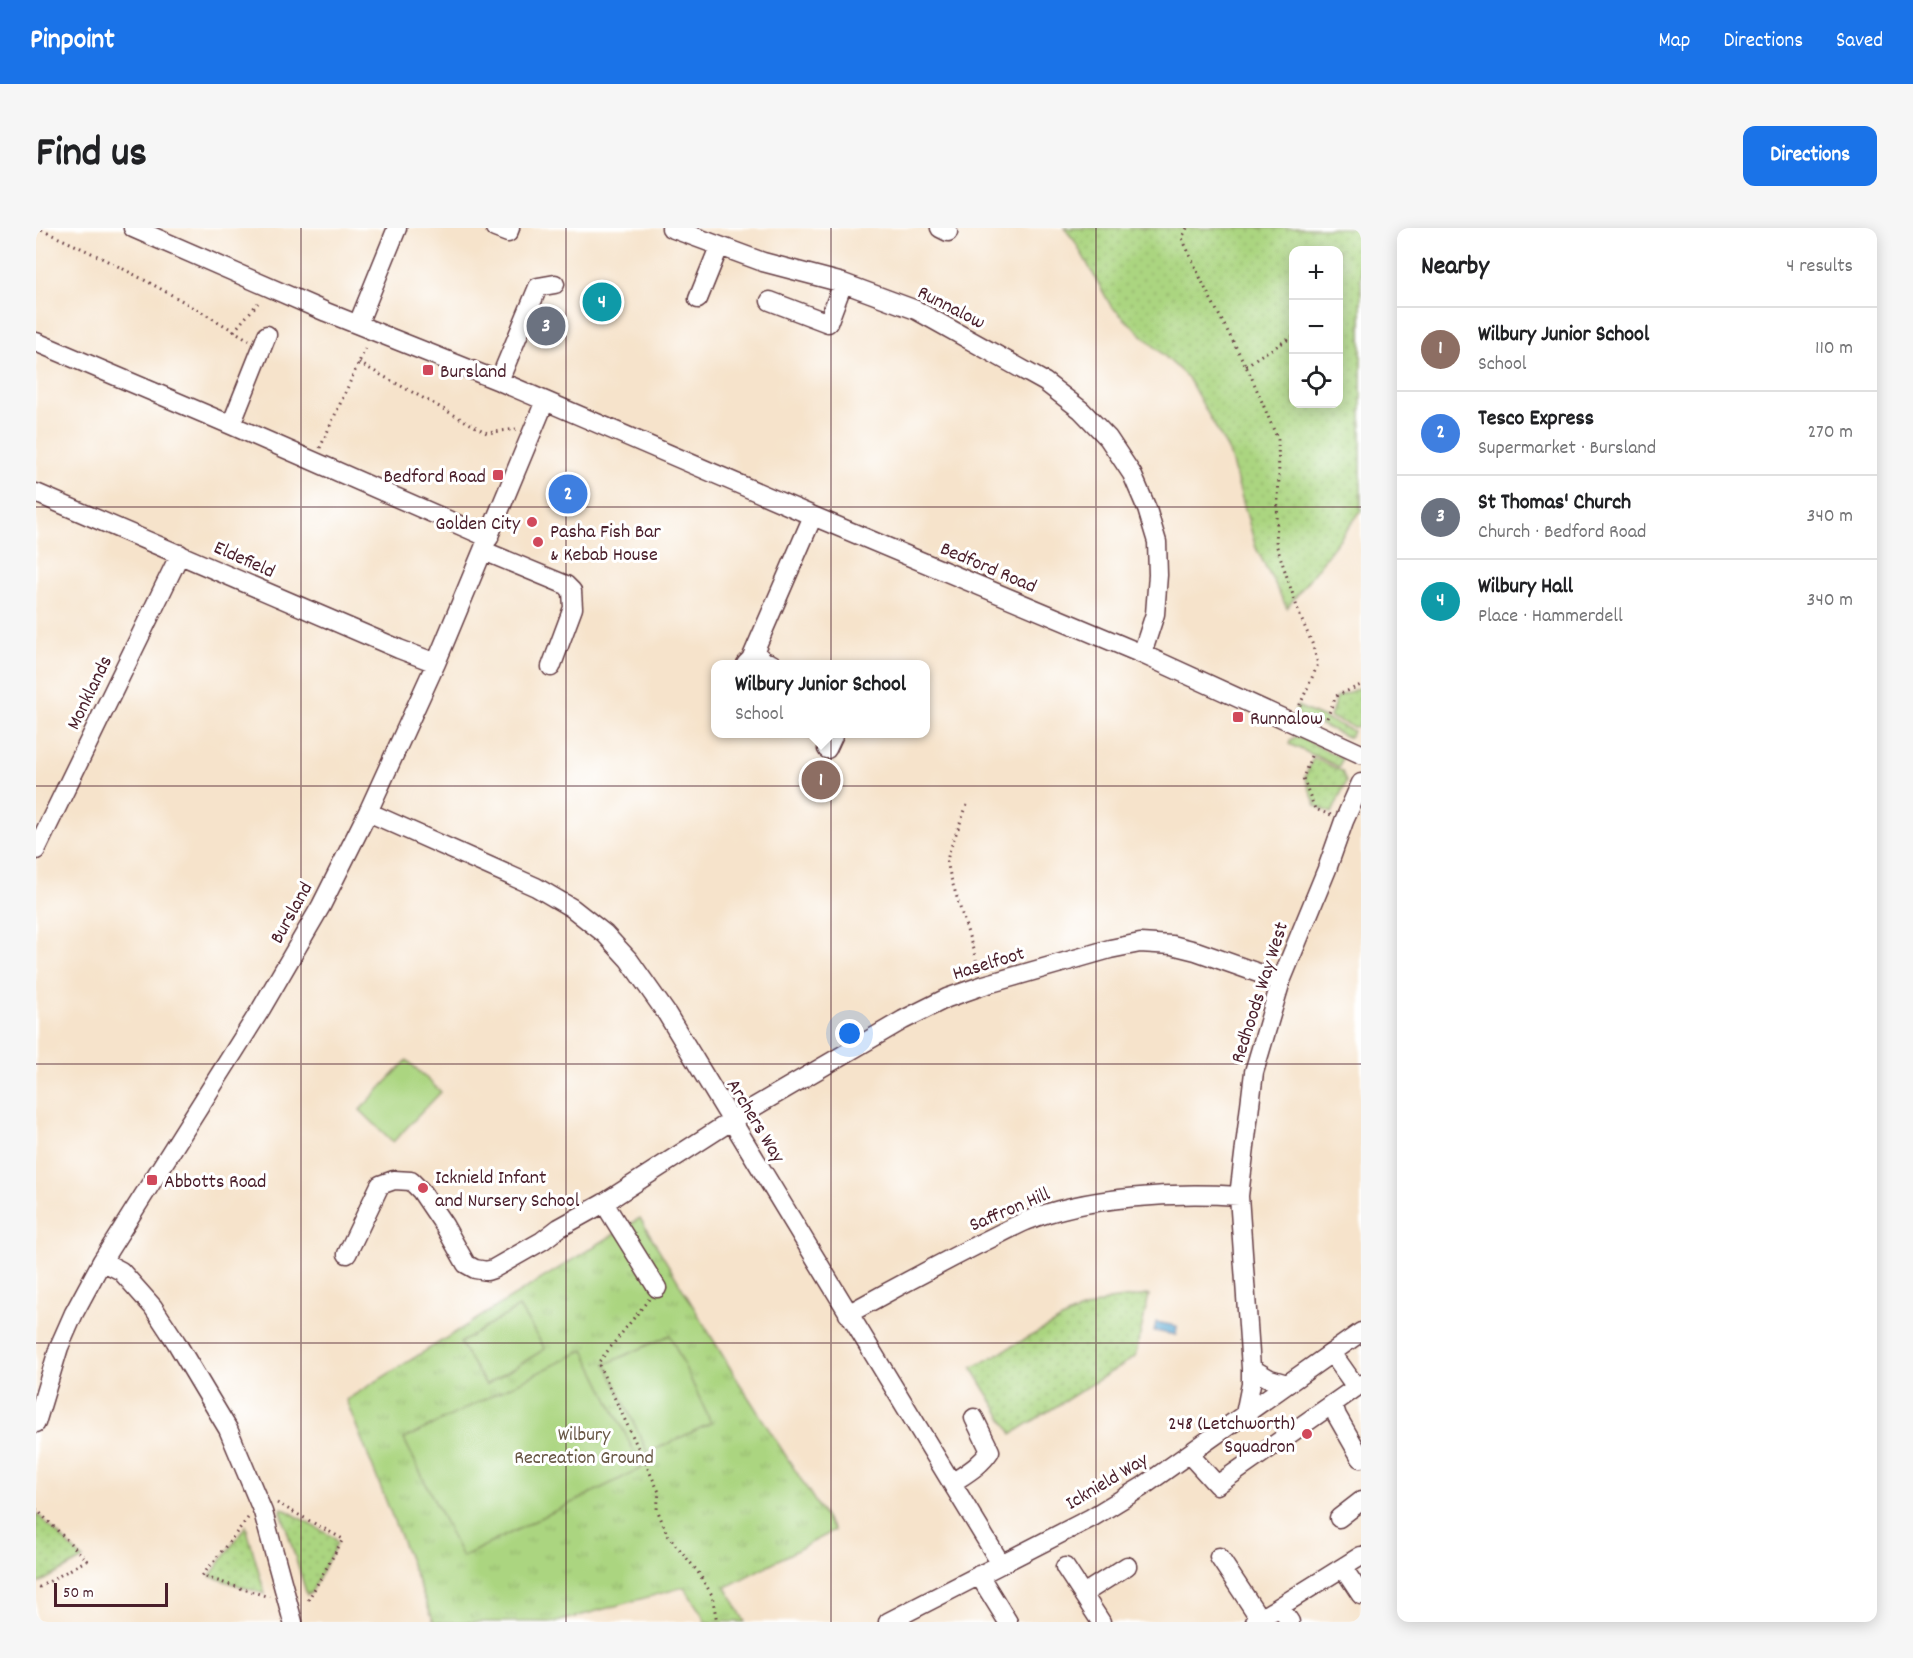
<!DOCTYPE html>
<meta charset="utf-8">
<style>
:root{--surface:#fff;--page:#f6f6f6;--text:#202124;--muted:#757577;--line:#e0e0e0;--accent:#1a73e8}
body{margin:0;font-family:Dekko,sans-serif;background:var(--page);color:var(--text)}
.controls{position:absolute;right:18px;top:18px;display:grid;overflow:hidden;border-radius:12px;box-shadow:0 3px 15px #0003}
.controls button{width:54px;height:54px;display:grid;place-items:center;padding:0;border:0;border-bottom:2px solid var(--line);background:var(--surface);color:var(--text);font:30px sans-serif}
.scale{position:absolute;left:18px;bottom:15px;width:114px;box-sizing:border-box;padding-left:6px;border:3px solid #4a1f2b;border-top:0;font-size:16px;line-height:21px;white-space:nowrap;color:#4a1f2b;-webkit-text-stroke:4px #fff;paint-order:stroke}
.you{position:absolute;left:814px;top:806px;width:21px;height:21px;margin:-15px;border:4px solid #fff;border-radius:50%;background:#1a73e8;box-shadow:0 0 0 9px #1a73e833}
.badge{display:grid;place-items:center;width:39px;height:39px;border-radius:50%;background:var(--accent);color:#fff;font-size:20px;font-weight:700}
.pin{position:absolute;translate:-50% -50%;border:3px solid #fff;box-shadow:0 2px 6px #0006}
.popup{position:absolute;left:675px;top:432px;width:219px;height:78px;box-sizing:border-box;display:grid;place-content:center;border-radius:12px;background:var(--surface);filter:drop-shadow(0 2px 4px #0005);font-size:20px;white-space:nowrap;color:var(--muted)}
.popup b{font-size:22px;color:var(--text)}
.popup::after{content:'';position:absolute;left:50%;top:100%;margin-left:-12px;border:12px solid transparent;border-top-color:var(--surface)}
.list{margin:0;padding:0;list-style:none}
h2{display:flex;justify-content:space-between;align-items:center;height:78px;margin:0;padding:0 24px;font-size:26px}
h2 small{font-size:20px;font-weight:400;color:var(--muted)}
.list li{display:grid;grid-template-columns:39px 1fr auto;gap:18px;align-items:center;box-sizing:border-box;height:84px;padding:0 24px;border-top:2px solid var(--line)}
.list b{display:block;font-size:22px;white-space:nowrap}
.list p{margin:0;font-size:20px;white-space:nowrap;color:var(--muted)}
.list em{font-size:20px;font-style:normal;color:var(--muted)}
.icon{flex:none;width:33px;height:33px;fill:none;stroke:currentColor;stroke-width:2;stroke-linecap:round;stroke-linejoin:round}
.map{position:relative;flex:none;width:1325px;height:1394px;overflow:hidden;border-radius:12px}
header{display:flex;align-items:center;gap:36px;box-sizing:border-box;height:84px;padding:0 30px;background:var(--accent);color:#fff}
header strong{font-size:28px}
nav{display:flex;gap:33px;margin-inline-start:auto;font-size:21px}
.intro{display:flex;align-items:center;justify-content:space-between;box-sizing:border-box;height:144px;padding:0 36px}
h1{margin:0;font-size:42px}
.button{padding:15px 27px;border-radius:12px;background:var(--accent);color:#fff;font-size:21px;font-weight:700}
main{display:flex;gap:36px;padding:0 36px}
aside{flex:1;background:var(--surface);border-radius:12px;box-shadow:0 3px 15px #0003}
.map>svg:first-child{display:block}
</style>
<header>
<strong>Pinpoint</strong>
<nav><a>Map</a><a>Directions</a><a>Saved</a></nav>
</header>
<div class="intro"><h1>Find us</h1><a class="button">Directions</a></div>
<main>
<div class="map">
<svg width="1325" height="1394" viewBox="0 0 1325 1394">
<defs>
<pattern id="grass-dots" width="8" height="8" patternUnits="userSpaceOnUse" patternTransform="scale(1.5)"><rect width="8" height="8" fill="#abd580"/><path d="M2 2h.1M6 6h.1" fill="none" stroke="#95b66f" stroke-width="1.8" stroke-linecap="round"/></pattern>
<pattern id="park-tufts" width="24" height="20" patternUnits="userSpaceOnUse" patternTransform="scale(1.5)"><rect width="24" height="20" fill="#abd580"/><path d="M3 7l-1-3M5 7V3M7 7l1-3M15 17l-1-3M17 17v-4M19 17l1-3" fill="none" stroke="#95b66f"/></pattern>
</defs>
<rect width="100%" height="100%" fill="#fff"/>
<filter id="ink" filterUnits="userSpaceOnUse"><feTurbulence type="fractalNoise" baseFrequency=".0167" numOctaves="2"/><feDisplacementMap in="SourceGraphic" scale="12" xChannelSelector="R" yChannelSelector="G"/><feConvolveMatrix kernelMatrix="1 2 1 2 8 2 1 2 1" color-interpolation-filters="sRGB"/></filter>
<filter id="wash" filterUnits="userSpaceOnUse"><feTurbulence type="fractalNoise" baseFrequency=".008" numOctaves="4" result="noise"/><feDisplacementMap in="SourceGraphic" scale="24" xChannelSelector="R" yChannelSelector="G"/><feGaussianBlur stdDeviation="1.35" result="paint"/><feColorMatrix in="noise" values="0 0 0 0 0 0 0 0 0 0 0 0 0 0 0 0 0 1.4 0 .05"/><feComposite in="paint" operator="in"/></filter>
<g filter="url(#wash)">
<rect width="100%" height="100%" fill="#f6e3cb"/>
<path fill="url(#grass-dots)" stroke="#7a7a56" stroke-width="1.5" fill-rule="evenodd" d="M1028,0H1325V283L1251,380L1220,320L1193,224L1152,150L1075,78L1038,12ZM1258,22H1302V176H1258Z
M1325,459V498L1317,499L1294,489L1301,469Z
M1261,478L1317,503L1314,510L1258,485Z
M1261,508L1306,530L1303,539L1253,516L1255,511Z
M1277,530L1306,543L1310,554L1296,585L1280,578L1269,549Z
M1113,1067L1099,1129L976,1206L936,1140L1035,1086L1073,1072Z
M246,1280L297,1309L301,1315L275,1365L271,1367L245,1283Z
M0,1285L47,1331L0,1357Z
M210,1298L229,1366L174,1348Z"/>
<path fill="url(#park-tufts)" stroke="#7a7a56" stroke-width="1.5" d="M604,990L702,1153L798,1303L690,1359L709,1394H669L667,1388L648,1359L521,1394H398L310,1172Z"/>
<path fill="#abd580" stroke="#7a7a56" stroke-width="1.5" d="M371,832L405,864L357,914L324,882Z
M483,1079L509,1121L450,1157L424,1115Z
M634,1107L675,1195L612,1225L570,1136Z
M548,1122L606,1240L426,1329L368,1211Z"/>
<path fill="#55a5cf" stroke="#50627d" stroke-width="1.5" d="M1120,1094L1141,1098L1140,1107L1118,1103Z"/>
</g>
<g filter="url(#ink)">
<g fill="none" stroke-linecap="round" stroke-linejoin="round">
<g stroke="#643c43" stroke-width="21">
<path id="minor" d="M97,0L290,84L463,153L777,288L1106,426L1325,526
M459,0L472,5L474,0
M635,0L727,34L807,55L880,82L1009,154L1045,182L1072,210L1096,246L1111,281L1121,314L1122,347L1119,386L1106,426
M904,0L912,4
M662,71L683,19
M734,73L792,95L807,55
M322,96L361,0
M0,114L195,197L453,310
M463,153L502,59L519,56
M195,197L231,107
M0,265L363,421L400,435
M448,323L530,357L536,363L537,380L515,439
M718,424L728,433L736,436
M710,436L715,431L777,288
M791,521L798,506
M332,584L500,659L536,680L569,706L593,732L631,786L965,1336
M0,622L144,326
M568,975L621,1060
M311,1026L344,957L358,952L375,953L385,963L408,997L430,1036L439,1041L451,1043L457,1041L506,1013L523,1000L568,975L706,886L867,792L911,770L948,757L1074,721L1104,715L1136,717L1160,723L1245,753
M66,1033L85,1043L117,1079L140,1114L192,1201L227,1284L257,1394
M812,1086C855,1062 898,1039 941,1017C958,1009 974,1000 990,993C1051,968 1138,964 1203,968
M1296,1125L1320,1159
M1215,1140L1234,1151L1251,1156
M1297,1176L1301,1188L1325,1230
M1209,1186L1215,1156V1140L1203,968L1218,844L1245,753L1291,641L1308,593L1325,555
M0,1195L23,1119L38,1085L66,1033L225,781L285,678L332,584L400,435L509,173
M1153,1226L1181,1257L1325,1156
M916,1255C931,1245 944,1238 954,1223L938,1190
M1303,1290L1325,1273
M1183,1329L1224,1391
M1029,1339L1065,1394
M1307,1340L1325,1367
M943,1347L972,1394
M1047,1366L1091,1338
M1244,1379L1254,1394
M852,1394L1055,1290L1106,1259L1325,1104
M1219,1394L1325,1328"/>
</g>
<path stroke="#643c43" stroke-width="3" stroke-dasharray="1.5 4.5" stroke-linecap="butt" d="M0,0C74,31 145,71 213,112
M1151,0L1146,10L1169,60L1215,148L1242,212L1243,249L1240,316L1264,388L1276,415L1282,436L1263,479
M198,103L222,75
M323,135L451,205L480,201
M1210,138L1222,129L1258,108
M284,220L329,121
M1291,490L1300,468L1325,457
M1275,528L1267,550L1279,581L1295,587
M931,577L913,624L911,633L914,647L943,741
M613,1071L562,1135L623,1264L621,1281L631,1306L662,1344L676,1367L681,1394
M241,1275L307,1311L271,1374H269
M0,1281L51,1332L0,1361
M212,1290L166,1348L233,1369"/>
<use href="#minor" stroke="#fff" stroke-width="18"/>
</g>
</g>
<path fill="none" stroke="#4a1f2b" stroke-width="1.5" stroke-opacity="0.55" d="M265,0V1394M530,0V1394M795,0V1394M1060,0V1394M0,279H1325M0,558H1325M0,836H1325M0,1115H1325"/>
<g fill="#d1495b" stroke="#fff" stroke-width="2">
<rect x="386" y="136" width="12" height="12" rx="3"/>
<rect x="456" y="241" width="12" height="12" rx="3"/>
<circle cx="496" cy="294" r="6"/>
<circle cx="502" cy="314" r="6"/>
<rect x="1196" y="483" width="12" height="12" rx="3"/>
<rect x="110" y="946" width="12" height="12" rx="3"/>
<circle cx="387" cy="960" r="6"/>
<circle cx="1271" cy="1206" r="6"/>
</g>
<g text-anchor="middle" stroke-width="6" stroke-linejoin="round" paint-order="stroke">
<g font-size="20" fill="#4a1f2b" stroke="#fff">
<text transform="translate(916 78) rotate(27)" y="7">Runnalow</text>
<text transform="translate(209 330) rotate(24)" y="7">Eldefield</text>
<text transform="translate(953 338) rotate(23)" y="7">Bedford Road</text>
<text transform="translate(52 464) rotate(-64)" y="7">Monklands</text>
<text transform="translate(254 684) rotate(-61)" y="7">Bursland</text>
<text transform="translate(952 734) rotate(-17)" y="7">Haselfoot</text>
<text transform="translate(1222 764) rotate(-72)" y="7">Redhoods Way West</text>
<text transform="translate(721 892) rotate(59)" y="7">Archers Way</text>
<text transform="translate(973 980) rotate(-23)" y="7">Saffron Hill</text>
<text transform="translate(1070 1252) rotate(-31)" y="7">Icknield Way</text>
</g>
<g font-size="20" fill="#4a1f2b" stroke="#fff" text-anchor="start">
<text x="404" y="149">Bursland</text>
<text x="450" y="254" text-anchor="end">Bedford Road</text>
<text x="484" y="301" text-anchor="end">Golden City</text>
<text x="514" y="309">Pasha Fish Bar<tspan x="514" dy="23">&amp; Kebab House</tspan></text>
<text x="1214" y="496">Runnalow</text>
<text x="399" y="955">Icknield Infant<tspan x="399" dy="23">and Nursery School</tspan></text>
<text x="128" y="959">Abbotts Road</text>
<text x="1259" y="1201" text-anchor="end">248 (Letchworth)<tspan x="1259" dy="23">Squadron</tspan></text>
</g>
<g font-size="20" fill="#675644" stroke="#fff">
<text x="548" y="1212">Wilbury<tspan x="548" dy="23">Recreation Ground</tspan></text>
</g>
</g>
</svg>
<div class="controls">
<button>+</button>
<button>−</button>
<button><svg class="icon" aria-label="locate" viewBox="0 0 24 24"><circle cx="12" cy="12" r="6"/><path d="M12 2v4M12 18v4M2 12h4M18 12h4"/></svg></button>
</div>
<div class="scale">50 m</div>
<div class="you"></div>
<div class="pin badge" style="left:785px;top:552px;background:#8d6e63">1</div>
<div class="popup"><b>Wilbury Junior School</b>School</div>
<div class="pin badge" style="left:532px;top:266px;background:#3f7fe0">2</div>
<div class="pin badge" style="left:510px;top:98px;background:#6b7280">3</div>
<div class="pin badge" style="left:566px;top:74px;background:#0f9aa8">4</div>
</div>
<aside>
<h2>Nearby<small>4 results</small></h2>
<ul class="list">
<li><span class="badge" style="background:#8d6e63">1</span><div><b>Wilbury Junior School</b><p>School</p></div><em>110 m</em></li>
<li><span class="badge" style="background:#3f7fe0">2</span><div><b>Tesco Express</b><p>Supermarket · Bursland</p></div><em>270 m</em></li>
<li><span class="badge" style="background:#6b7280">3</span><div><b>St Thomas' Church</b><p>Church · Bedford Road</p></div><em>340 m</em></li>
<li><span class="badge" style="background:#0f9aa8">4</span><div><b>Wilbury Hall</b><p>Place · Hammerdell</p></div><em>340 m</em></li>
</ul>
</aside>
</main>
